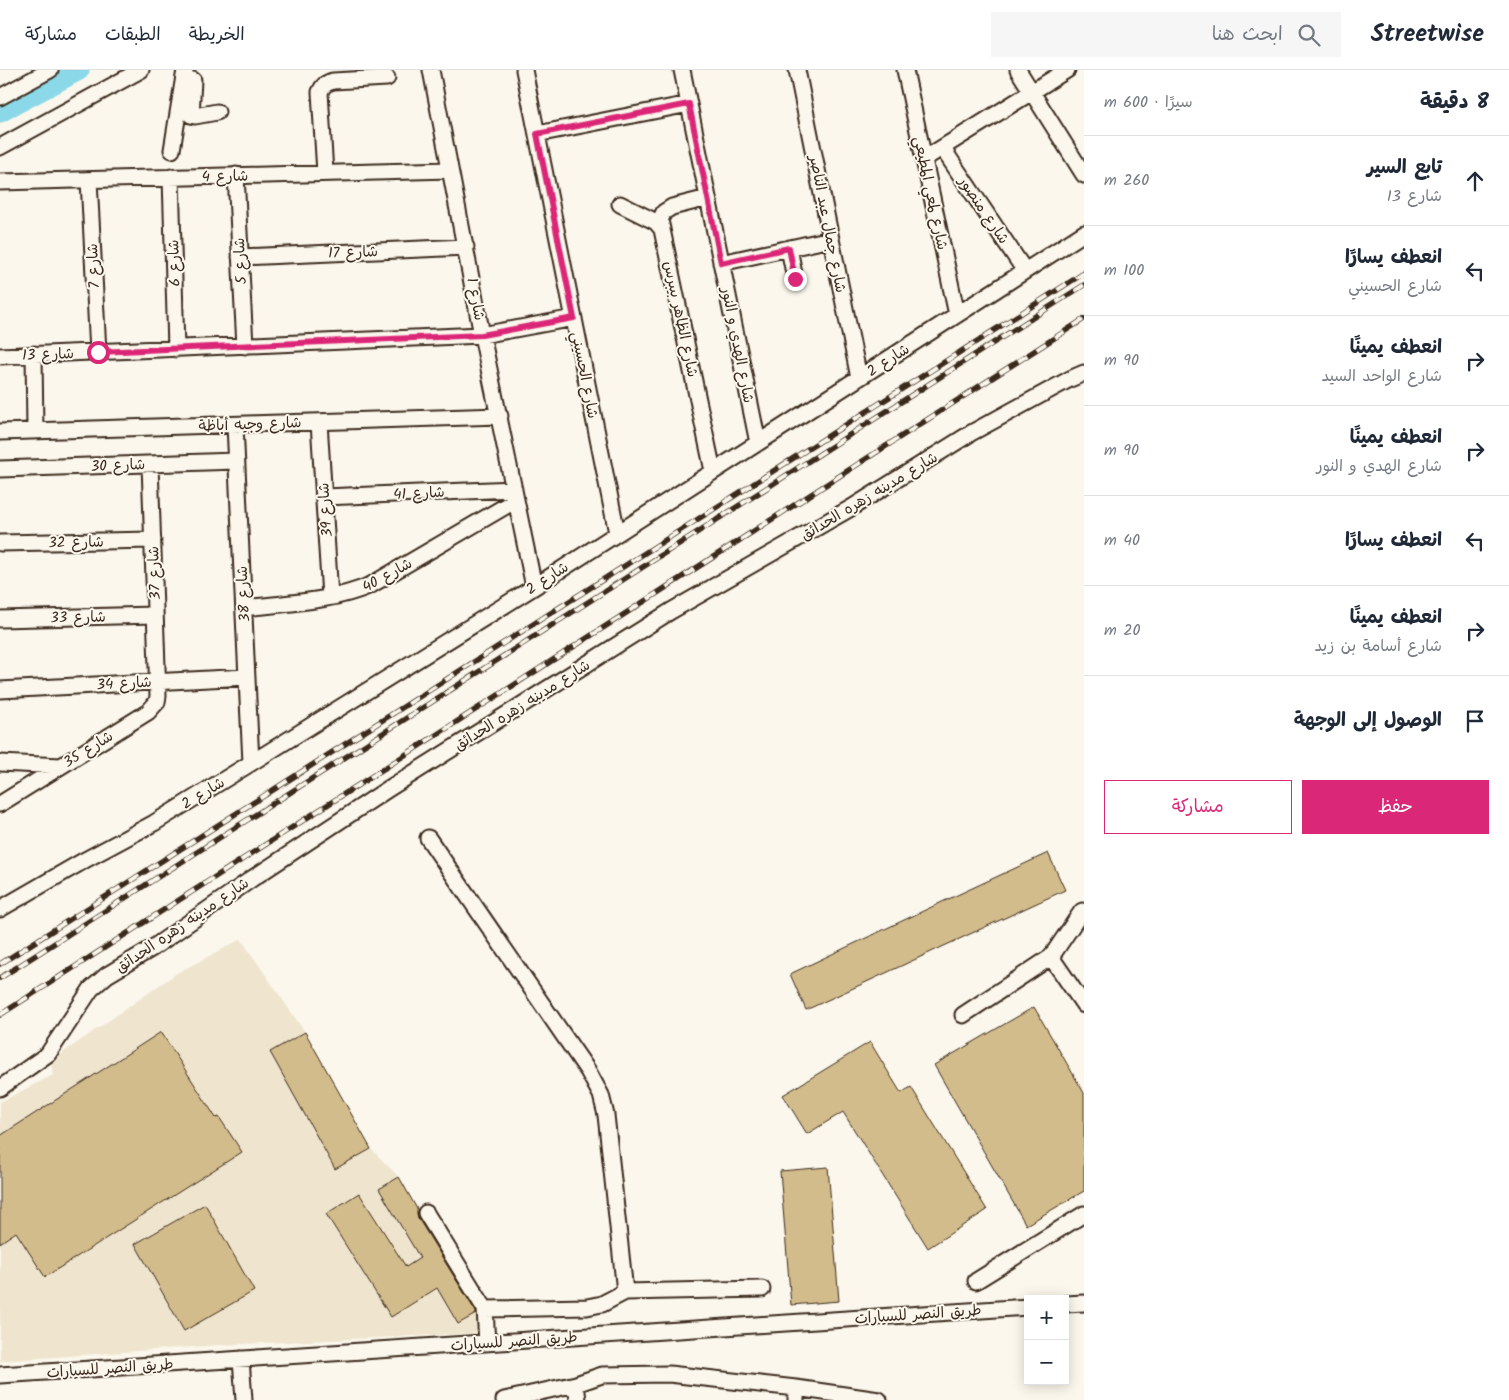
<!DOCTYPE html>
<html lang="ar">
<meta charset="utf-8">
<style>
:root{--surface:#fff;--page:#f6f6f7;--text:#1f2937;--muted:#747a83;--line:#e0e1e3;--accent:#db2777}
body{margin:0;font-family:Kalam,"Playpen Sans Arabic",sans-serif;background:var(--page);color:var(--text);direction:rtl}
.controls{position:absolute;right:15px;bottom:15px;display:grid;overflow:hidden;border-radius:0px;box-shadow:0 2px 12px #0003}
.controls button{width:45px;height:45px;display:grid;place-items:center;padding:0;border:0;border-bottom:1px solid var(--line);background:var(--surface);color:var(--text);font:25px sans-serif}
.stop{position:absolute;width:15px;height:15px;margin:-11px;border:4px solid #db2777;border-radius:50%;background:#fff}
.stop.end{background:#db2777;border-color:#fff;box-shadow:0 1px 5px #0008}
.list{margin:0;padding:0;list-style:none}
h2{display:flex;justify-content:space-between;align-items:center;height:65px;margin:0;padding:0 20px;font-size:21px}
h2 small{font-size:16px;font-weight:400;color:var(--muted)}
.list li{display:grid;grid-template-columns:32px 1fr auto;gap:15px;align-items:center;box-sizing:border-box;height:90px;padding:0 20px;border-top:1px solid var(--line)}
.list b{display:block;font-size:19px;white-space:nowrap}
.list p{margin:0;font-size:16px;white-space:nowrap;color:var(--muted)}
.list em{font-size:16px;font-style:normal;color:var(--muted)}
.actions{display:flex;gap:10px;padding:15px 20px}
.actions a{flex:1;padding:11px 0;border:1px solid var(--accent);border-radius:0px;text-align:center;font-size:18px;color:var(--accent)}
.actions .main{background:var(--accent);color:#fff}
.icon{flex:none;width:28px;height:28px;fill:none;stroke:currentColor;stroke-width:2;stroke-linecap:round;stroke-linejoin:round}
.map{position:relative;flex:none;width:1084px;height:1330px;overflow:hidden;direction:ltr}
header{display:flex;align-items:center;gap:30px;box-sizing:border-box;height:70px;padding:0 25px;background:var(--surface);border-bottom:1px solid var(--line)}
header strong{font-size:24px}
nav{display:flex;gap:28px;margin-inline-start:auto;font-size:18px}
.search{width:350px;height:45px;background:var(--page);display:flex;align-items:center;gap:12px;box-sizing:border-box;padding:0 18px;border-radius:0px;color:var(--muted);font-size:19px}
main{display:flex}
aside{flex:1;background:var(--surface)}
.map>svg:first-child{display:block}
</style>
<header>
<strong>Streetwise</strong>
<div class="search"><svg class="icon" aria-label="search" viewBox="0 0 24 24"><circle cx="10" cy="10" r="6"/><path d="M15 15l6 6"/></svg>ابحث هنا</div>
<nav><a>الخريطة</a><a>الطبقات</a><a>مشاركة</a></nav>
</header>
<main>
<aside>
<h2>8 دقيقة<small>سيرًا · 600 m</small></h2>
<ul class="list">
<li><svg class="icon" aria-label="ahead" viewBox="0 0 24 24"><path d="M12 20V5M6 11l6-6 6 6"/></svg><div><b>تابع السير</b><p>شارع 13</p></div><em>260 m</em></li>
<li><svg class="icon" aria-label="left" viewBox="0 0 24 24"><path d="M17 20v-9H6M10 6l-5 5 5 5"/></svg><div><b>انعطف يسارًا</b><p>شارع الحسيني</p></div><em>100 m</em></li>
<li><svg class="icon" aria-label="right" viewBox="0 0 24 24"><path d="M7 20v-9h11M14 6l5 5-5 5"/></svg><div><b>انعطف يمينًا</b><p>شارع الواحد السيد</p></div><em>90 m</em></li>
<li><svg class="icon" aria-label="right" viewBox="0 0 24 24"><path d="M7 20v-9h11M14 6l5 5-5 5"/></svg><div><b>انعطف يمينًا</b><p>شارع الهدي و النور</p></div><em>90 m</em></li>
<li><svg class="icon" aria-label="left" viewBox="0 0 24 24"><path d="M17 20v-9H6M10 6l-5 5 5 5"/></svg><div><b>انعطف يسارًا</b></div><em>40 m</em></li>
<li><svg class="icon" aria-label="right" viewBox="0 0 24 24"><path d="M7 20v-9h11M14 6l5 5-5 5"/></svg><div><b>انعطف يمينًا</b><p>شارع أسامة بن زيد</p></div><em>20 m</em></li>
<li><svg class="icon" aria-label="arrive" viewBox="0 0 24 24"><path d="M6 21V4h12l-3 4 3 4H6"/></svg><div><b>الوصول إلى الوجهة</b></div></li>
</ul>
<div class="actions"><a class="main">حفظ</a><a>مشاركة</a></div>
</aside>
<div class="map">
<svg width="1084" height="1330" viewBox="0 0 1084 1330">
<rect width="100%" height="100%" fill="#fbf7ec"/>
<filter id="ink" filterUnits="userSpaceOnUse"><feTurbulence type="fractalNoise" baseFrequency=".02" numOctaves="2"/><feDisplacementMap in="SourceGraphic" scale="10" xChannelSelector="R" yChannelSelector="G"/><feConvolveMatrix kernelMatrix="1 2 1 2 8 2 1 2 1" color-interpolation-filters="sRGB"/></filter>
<g filter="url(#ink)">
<path fill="#efe5cf" d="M241,869L305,962L371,1079L399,1107L478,1243L482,1263L221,1275L0,1291V1032L53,1005L51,991L177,903Z"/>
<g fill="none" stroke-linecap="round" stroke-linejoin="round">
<path stroke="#8bd8e9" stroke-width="21" d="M0,42L79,0"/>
</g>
<path fill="#d3bc8b" stroke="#3b2a1e" d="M1048,783L1065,820L806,940L790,904L940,833Z
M1034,937L1084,1023V1121L1026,1155L934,995Z
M161,962L216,1048L219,1047L242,1082L45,1207L16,1162L0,1173V1066Z
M305,962L371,1079L335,1099L270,982Z
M870,972L901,1023L911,1017L987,1140L928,1178L843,1042L807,1064L783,1025Z
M828,1097L839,1231L791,1235L780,1101Z
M399,1107L417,1139L418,1148L476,1242V1244L458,1254L437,1218L391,1247L326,1144L359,1123L406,1197L420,1188L379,1119Z
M205,1134L254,1221L184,1261L135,1174Z"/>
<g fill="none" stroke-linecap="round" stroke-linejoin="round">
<g stroke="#3b2a1e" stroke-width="19">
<path id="minor" d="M431,0L482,265L534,517
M524,0L617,463
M682,0L758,373
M797,0L859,308
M905,0L957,245
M1018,0L1084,105
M193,10L191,45L195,46L217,42
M0,27L50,0
M537,64L689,34
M0,77L141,0
M943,79L1025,201
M172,80L185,0
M924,89L1067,0
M325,103L320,22C323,15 326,13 333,11L387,8
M236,105L245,276
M171,107L176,279
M89,110L98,282
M0,112L450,100
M708,128L672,137L664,142L660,150L713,401
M620,134L656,152L662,159
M789,178L795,209
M240,187L466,177
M721,193L831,169
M34,284L35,361
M0,286L482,265L574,248
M319,352L330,527
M235,355L251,693
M0,362L500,346
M0,399L236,391
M324,427L514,419
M0,473L153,470
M244,538C286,533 332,532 371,515L516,430
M0,549L155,545
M0,620L247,607
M0,693L61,696
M0,734L148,642L157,632L158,626L150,394
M428,768L588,1001L601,1025L606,1045L625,1222
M0,839L85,790L154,753L251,693L534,517L1084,163
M1051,887L1082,841
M963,945L1051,887L1084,935
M0,1018L48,984L91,919L107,905L154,877L253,808L388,719L671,541L851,438L971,363L1070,309L1084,303
M426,1143L485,1239L487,1273
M976,1211L1084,1144
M1065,1234L1084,1233
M485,1239L587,1237L602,1234L625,1222L762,1219
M241,1289L244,1330
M0,1305L1028,1237
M576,1314L602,1305L669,1304L796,1318V1330
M796,1318L879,1330
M504,1330L576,1314L578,1330"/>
</g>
<use href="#minor" stroke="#fbf7ec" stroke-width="15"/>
<g stroke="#3b2a1e" stroke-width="5.5">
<path id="rail" d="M0,894L1084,203
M0,908L1084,215
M0,945L1084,249"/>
</g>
<use href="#rail" stroke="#fbf7ec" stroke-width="4" stroke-dasharray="11" stroke-linecap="butt"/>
</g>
</g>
<g fill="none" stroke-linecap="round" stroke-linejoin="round" filter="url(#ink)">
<path stroke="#db2777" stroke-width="6" d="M98,282L482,265L574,248L537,64L689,34L721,193L789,178L795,209"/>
</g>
<g text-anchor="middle" stroke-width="4" stroke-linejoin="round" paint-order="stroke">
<g font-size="15" fill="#3b2a1e" stroke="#fbf7ec">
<text transform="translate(225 106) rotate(-1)" y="5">شارع 4</text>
<text transform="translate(931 123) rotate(78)" y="5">شارع لمعي المطيعي</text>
<text transform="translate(984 140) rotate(56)" y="5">شارع منصور</text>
<text transform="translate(828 154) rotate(79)" y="5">شارع جمال عبد الناصر</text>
<text transform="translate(353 182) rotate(-2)" y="5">شارع 17</text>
<text transform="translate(240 191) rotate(-93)" y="5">شارع 5</text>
<text transform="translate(174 193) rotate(-92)" y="5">شارع 6</text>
<text transform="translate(93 196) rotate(-93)" y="5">شارع 7</text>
<text transform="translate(476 229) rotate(79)" y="5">شارع 1</text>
<text transform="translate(681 249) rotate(78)" y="5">شارع الظاهر بيبرس</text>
<text transform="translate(738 275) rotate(79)" y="5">شارع الهدي و النور</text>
<text transform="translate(48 284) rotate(-2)" y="5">شارع 13</text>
<text transform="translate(888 290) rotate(-33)" y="5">شارع 2</text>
<text transform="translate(585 305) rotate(79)" y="5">شارع الحسيني</text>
<text transform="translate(250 354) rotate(-2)" y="5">شارع وجيه أباظة</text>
<text transform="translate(118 395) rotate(-2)" y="5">شارع 30</text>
<text transform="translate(419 423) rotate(-3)" y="5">شارع 41</text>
<text transform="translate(869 426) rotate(-31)" y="5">شارع مدينه زهره الحدائق</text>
<text transform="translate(325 440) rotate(-94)" y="5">شارع 39</text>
<text transform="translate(76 472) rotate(-1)" y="5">شارع 32</text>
<text transform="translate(154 503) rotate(-92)" y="5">شارع 37</text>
<text transform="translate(387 505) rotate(-29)" y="5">شارع 40</text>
<text transform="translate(547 508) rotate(-33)" y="5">شارع 2</text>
<text transform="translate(243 524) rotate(-93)" y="5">شارع 38</text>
<text transform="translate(78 547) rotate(-1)" y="5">شارع 33</text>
<text transform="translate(124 613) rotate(-3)" y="5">شارع 34</text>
<text transform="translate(522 635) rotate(-32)" y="5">شارع مدينه زهره الحدائق</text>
<text transform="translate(88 679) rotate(-32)" y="5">شارع 35</text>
<text transform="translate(203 723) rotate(-31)" y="5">شارع 2</text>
<text transform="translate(182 855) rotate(-34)" y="5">شارع مدينه زهره الحدائق</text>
<text transform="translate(918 1244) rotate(-4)" y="5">طريق النصر للسيارات</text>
<text transform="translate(514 1271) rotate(-4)" y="5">طريق النصر للسيارات</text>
<text transform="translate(110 1298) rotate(-4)" y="5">طريق النصر للسيارات</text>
</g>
</g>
</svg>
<div class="controls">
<button>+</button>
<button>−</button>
</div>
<div class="stop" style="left:98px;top:282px"></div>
<div class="stop end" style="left:795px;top:209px"></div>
</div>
</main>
